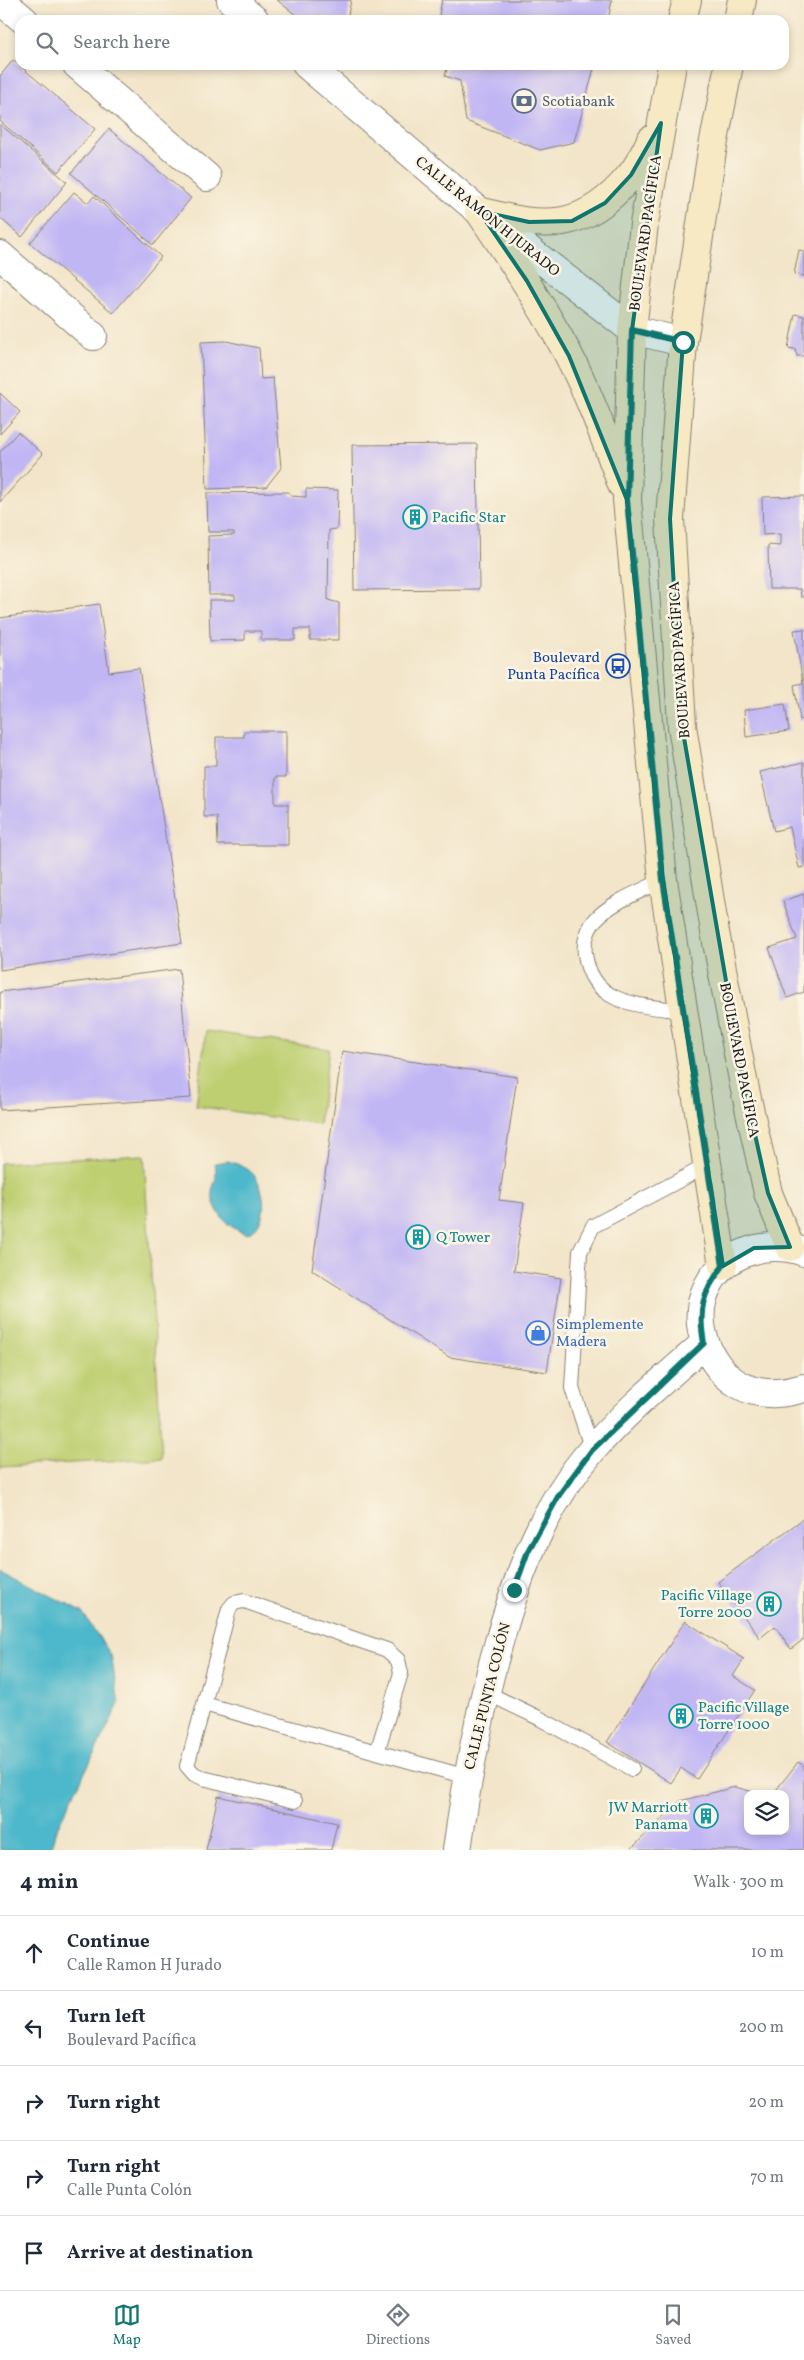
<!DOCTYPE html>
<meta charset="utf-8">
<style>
:root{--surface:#fff;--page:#f6f6f7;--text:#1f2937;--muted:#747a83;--line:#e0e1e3;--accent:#0f766e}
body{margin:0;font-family:Vollkorn,serif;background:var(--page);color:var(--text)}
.controls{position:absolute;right:15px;bottom:15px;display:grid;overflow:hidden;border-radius:10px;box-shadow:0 2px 8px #0003}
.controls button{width:45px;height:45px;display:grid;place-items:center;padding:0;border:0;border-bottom:1px solid var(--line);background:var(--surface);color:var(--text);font:25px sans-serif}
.stop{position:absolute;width:15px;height:15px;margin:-11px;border:4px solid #0f766e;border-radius:50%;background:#fff}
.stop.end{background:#0f766e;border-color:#fff;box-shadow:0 1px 5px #0008}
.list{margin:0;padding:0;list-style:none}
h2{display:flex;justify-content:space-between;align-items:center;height:65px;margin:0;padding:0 20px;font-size:21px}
h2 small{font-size:16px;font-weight:400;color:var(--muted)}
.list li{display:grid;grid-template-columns:32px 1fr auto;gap:15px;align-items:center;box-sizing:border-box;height:75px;padding:0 20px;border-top:1px solid var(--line)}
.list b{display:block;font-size:19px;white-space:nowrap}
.list p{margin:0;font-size:16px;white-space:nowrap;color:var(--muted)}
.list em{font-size:16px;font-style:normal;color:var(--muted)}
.icon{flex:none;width:28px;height:28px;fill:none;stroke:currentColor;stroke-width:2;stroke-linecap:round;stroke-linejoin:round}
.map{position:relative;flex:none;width:804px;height:1850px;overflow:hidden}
.search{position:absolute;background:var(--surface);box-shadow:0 2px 8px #0003;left:15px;right:15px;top:15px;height:55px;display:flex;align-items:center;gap:12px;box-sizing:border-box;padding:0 18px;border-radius:15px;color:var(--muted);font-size:19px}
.sheet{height:440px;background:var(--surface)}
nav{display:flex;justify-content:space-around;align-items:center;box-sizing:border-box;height:70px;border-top:1px solid var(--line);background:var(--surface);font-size:14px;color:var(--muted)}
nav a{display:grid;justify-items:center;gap:2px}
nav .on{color:var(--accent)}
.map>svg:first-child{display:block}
</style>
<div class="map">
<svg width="804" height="1850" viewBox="0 0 804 1850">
<rect width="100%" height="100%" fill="#fcf5e5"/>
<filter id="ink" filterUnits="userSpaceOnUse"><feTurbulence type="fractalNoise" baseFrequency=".02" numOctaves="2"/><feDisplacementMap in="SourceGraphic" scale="10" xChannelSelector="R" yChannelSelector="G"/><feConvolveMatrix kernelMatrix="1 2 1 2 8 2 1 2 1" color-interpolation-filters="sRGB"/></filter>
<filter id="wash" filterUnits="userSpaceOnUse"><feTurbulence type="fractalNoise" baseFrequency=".0096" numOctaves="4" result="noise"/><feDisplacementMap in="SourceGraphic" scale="20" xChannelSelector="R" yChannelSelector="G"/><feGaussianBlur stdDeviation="1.12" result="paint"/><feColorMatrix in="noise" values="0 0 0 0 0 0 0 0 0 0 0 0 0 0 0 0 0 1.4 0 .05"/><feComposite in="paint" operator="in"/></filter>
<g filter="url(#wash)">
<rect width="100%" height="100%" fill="#f2e5c9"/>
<path fill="#becf71" stroke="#6d7646" d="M206,1031L329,1049L319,1124L196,1106Z
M144,1155L162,1458L0,1467V1163Z"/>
<path fill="#4eb8cb" stroke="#356a74" d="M228,1161C237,1164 247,1167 253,1174C267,1191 269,1224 247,1234C228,1228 215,1214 212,1194C211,1189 216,1182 216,1175C216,1171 216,1167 215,1163Z
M0,1569L82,1612L111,1655L119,1704L55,1832L51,1850H0Z"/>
<g id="blocks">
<path fill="#c1b6f4" d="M277,0H351L347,20H302Z
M442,0H612L608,20H438Z
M13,60L95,129L58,172L0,121V76Z
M448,65H595L574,142L540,150L466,121L460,81L445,76Z
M0,124L67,182L22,237L0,218Z
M109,129L191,198L153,245L71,173Z
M74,192L88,203L94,196L161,257L113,313L30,243Z
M799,250L804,251V276L794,274Z
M795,314L804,316V356H797L795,349L788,348Z
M226,341L259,348L261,379L273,378L281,468L266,487L207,489L201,342Z
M0,393L20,412L0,434Z
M18,432L43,454L0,502V452Z
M477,444L479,589L354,590L352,445Z
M306,489L338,490L337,529L329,530L328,600L339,603V640H310V629H295V640H261V631H245V640L210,641L209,600H235V595H209L208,536L234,535V532H208L207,493L289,492L291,496L306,497Z
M804,496V597H801L800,589H769L768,545L780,546V534L763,535L762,497Z
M99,604L109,672L139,668L182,943L0,970V618Z
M804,629V719L800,720L794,685L803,683L794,630Z
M785,704L789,731L746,737L744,710Z
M244,731H286V777H275V804H288V845H218L217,817H204V766H216V737H244Z
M804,762V867L799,868L790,827L774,831L760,772Z
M804,894V992L787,998L769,948L797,939L783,901Z
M179,969L191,1098L0,1110V992Z
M342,1051L517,1077L499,1200L524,1203L514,1271L561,1278L547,1372L449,1357L312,1270Z
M804,1518V1639L791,1649L775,1626L760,1638L718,1582Z
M685,1621L744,1659L733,1676L755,1690L697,1779L681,1768L671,1783L607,1742Z
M798,1762L804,1766V1850H630L680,1801L735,1787L758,1793L748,1794V1831H785V1794H773Z
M218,1796L337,1823L331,1850H206Z"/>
</g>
</g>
<g filter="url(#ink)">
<use href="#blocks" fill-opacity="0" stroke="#878072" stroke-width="1"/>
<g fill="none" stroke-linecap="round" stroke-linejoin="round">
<g stroke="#878072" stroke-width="16">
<path id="lane" d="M663,880C642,891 616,900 599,916C589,925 583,941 585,954C592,1007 642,1005 684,1011
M592,1450L572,1388L580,1252L593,1226L708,1165
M485,1692L539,1718L632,1769
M204,1704L229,1609L234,1603L244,1601L387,1650L398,1660L401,1673L377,1752
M295,1801L203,1778L194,1774L187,1766L204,1704L467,1777"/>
</g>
<g stroke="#878072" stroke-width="30">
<path id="street" d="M0,0L24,20
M231,0L255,20
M77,65L207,177
M307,65L479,211L632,330L683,342
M0,255L93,336
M804,1252C763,1237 713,1256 702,1302C694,1340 720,1385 759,1392C775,1395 789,1392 804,1388
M457,1850C467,1779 479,1711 499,1642C519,1571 543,1507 592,1450C626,1411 667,1377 705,1343"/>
</g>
<g stroke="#878072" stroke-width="30">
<path id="secondary" d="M682,20L687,0
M738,20L742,0
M672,65L644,224L632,330L627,500L663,880L723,1266
M729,65L712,151L683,342L670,519L682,726L715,932L744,1085L768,1193L790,1247
M479,211C511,258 541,304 568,354C590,396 606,441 622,485
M479,211C544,229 584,232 630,176C639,166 645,152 651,140"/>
</g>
<use href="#lane" stroke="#fff" stroke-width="14"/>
<use href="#street" stroke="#fff" stroke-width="28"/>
<use href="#secondary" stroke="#f7e9c3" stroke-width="28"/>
</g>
</g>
<g fill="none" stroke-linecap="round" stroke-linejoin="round" filter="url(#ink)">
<path stroke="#0f766e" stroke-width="6" d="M514,1590L528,1551L559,1495L592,1450L704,1343C698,1310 702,1293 723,1266L663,880L627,500L632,330L683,342"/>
</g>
<path fill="#0f766e" fill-opacity="0.2" stroke="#0f766e" stroke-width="4" stroke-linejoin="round" d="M661,123L632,330L683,342L670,519L682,726L744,1085L768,1193L790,1247L754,1248L723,1266L663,880L627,500L569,356L527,281L479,211L529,222L572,221L605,203L631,175Z"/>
<defs>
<g id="bank-ring" transform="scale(1.25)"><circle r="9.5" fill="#fcf5e5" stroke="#5c6f8a" stroke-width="1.5"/><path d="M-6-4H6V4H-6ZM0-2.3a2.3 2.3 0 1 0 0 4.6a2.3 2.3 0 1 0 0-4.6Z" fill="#5c6f8a"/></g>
<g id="building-ring" transform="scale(1.25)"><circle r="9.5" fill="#fcf5e5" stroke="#0f9aa8" stroke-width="1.5"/><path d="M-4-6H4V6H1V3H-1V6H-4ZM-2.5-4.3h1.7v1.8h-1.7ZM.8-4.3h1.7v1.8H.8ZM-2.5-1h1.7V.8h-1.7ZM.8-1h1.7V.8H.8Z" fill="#0f9aa8"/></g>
<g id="bus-ring" transform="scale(1.25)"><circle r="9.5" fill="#fcf5e5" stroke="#1a4fb4" stroke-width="1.5"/><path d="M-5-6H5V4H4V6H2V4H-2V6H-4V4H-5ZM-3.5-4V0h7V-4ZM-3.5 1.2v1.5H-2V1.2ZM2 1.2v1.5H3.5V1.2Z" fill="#1a4fb4"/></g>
<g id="shop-ring" transform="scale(1.25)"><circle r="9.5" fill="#fcf5e5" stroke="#3f7fe0" stroke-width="1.5"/><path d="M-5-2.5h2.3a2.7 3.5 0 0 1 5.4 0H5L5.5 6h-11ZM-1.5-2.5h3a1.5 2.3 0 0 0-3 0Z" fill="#3f7fe0"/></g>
</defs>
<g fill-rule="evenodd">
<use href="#bank-ring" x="524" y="101"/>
<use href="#building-ring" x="415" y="517"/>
<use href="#bus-ring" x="618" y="666"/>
<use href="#building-ring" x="418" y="1237"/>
<use href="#shop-ring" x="538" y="1333"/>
<use href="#building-ring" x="769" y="1604"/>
<use href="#building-ring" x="681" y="1716"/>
<use href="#building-ring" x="706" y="1816"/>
</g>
<g text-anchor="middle" stroke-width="5" stroke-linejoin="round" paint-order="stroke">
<g font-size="15" fill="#4e5e75" stroke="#fcf5e5" text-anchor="start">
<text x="542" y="106">Scotiabank</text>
</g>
<g font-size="15" fill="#1c1c1c" stroke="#fcf5e5">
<text transform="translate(488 216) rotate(39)" y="5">CALLE RAMON H JURADO</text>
<text transform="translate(645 233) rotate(-82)" y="5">BOULEVARD PACÍFICA</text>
<text transform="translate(679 660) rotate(-94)" y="5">BOULEVARD PACÍFICA</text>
<text transform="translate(740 1060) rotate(79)" y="5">BOULEVARD PACÍFICA</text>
<text transform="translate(487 1696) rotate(-76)" y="5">CALLE PUNTA COLÓN</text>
</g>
<g font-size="15" fill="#0d838f" stroke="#fcf5e5" text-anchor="start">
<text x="432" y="522">Pacific Star</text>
<text x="436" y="1242">Q Tower</text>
<text x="752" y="1600" text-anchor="end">Pacific Village<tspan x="752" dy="17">Torre 2000</tspan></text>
<text x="698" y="1712">Pacific Village<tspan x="698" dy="17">Torre 1000</tspan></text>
<text x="688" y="1812" text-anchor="end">JW Marriott<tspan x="688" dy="17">Panama</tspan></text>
</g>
<g font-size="15" fill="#164399" stroke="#fcf5e5" text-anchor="end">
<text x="600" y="662">Boulevard<tspan x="600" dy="17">Punta Pacífica</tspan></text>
</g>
<g font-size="15" fill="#366cbe" stroke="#fcf5e5" text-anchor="start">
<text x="556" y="1329">Simplemente<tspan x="556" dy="17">Madera</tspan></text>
</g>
</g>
</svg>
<div class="controls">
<button><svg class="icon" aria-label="layers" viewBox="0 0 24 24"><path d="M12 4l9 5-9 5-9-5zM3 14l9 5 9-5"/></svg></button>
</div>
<div class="stop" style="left:683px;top:342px"></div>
<div class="stop end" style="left:514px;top:1590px"></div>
<div class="search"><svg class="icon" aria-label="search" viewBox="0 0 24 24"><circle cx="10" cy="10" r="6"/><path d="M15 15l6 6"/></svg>Search here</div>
</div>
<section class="sheet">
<h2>4 min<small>Walk · 300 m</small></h2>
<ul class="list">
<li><svg class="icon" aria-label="ahead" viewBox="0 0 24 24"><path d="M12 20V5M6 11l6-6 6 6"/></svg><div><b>Continue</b><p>Calle Ramon H Jurado</p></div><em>10 m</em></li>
<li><svg class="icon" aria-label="left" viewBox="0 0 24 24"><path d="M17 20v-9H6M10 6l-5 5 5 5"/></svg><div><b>Turn left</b><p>Boulevard Pacífica</p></div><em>200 m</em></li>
<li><svg class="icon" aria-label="right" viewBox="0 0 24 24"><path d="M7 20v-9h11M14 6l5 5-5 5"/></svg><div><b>Turn right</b></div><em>20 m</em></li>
<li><svg class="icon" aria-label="right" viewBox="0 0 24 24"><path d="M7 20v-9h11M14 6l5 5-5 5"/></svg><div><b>Turn right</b><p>Calle Punta Colón</p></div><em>70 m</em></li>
<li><svg class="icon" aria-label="arrive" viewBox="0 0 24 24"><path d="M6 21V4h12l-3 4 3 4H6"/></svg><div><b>Arrive at destination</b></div></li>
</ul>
</section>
<nav>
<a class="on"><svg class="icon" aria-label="map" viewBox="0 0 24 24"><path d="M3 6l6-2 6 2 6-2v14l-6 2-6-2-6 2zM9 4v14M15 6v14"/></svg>Map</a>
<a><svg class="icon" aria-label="directions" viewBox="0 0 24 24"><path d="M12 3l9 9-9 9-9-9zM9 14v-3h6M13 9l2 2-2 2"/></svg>Directions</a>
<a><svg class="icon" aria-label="saved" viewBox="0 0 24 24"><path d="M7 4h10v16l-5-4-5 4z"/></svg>Saved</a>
</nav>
